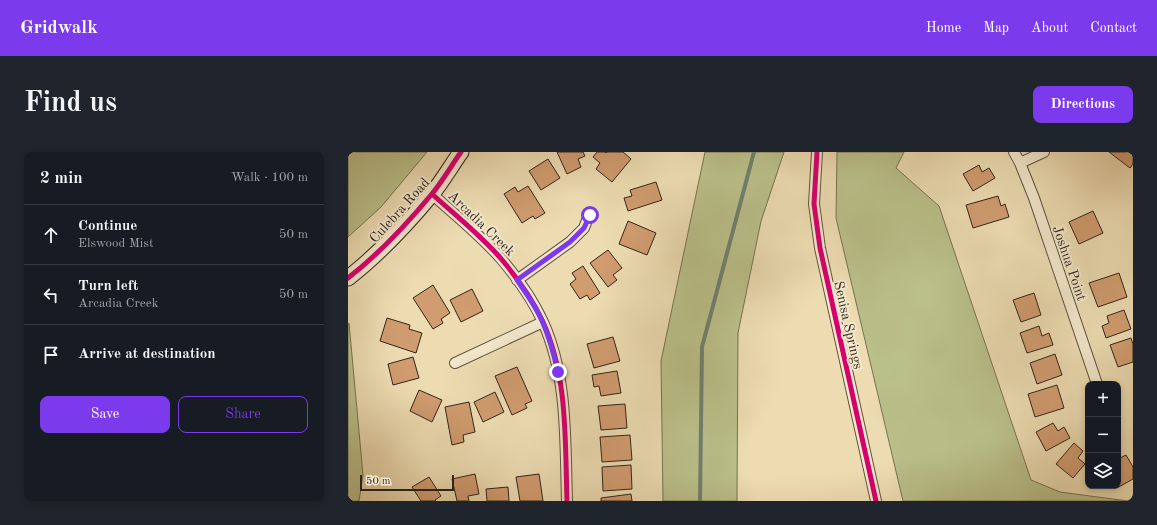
<!DOCTYPE html>
<meta charset="utf-8">
<style>
:root{--surface:#171b24;--page:#20242c;--text:#f1f3f6;--muted:#9ea1a6;--line:#363941;--accent:#7c3aed}
body{margin:0;font-family:"Old Standard TT",serif;background:var(--page);color:var(--text)}
.controls{position:absolute;right:12px;bottom:12px;display:grid;overflow:hidden;border-radius:8px;box-shadow:0 2px 6px #0003}
.controls button{width:36px;height:36px;display:grid;place-items:center;padding:0;border:0;border-bottom:1px solid var(--line);background:var(--surface);color:var(--text);font:20px sans-serif}
.scale{position:absolute;left:12px;bottom:10px;width:94px;box-sizing:border-box;padding-left:4px;border:2px solid #32251a;border-top:0;font-size:11px;line-height:14px;white-space:nowrap;color:#32251a;-webkit-text-stroke:3px #f3e8cd;paint-order:stroke}
.stop{position:absolute;width:12px;height:12px;margin:-9px;border:3px solid #7c3aed;border-radius:50%;background:#fff}
.stop.end{background:#7c3aed;border-color:#fff;box-shadow:0 1px 4px #0008}
.list{margin:0;padding:0;list-style:none}
h2{display:flex;justify-content:space-between;align-items:center;height:52px;margin:0;padding:0 16px;font-size:17px}
h2 small{font-size:13px;font-weight:400;color:var(--muted)}
.list li{display:grid;grid-template-columns:26px 1fr auto;gap:12px;align-items:center;box-sizing:border-box;height:60px;padding:0 16px;border-top:1px solid var(--line)}
.list b{display:block;font-size:15px;white-space:nowrap}
.list p{margin:0;font-size:13px;white-space:nowrap;color:var(--muted)}
.list em{font-size:13px;font-style:normal;color:var(--muted)}
.actions{display:flex;gap:8px;padding:12px 16px}
.actions a{flex:1;padding:9px 0;border:1px solid var(--accent);border-radius:8px;text-align:center;font-size:14px;color:var(--accent)}
.actions .main{background:var(--accent);color:#fff}
.icon{flex:none;width:22px;height:22px;fill:none;stroke:currentColor;stroke-width:2;stroke-linecap:round;stroke-linejoin:round}
.map{position:relative;flex:none;width:785px;height:349px;overflow:hidden;border-radius:8px}
header{display:flex;align-items:center;gap:24px;box-sizing:border-box;height:56px;padding:0 20px;background:var(--accent);color:#fff}
header strong{font-size:19px}
nav{display:flex;gap:22px;margin-inline-start:auto;font-size:14px}
.intro{display:flex;align-items:center;justify-content:space-between;box-sizing:border-box;height:96px;padding:0 24px}
h1{margin:0;font-size:28px}
.button{padding:10px 18px;border-radius:8px;background:var(--accent);color:#fff;font-size:14px;font-weight:700}
main{display:flex;gap:24px;padding:0 24px}
aside{flex:1;background:var(--surface);border-radius:8px;box-shadow:0 2px 6px #0003}
.map>svg:first-child{display:block}
</style>
<header>
<strong>Gridwalk</strong>
<nav><a>Home</a><a>Map</a><a>About</a><a>Contact</a></nav>
</header>
<div class="intro"><h1>Find us</h1><a class="button">Directions</a></div>
<main>
<aside>
<h2>2 min<small>Walk · 100 m</small></h2>
<ul class="list">
<li><svg class="icon" aria-label="ahead" viewBox="0 0 24 24"><path d="M12 20V5M6 11l6-6 6 6"/></svg><div><b>Continue</b><p>Elswood Mist</p></div><em>50 m</em></li>
<li><svg class="icon" aria-label="left" viewBox="0 0 24 24"><path d="M17 20v-9H6M10 6l-5 5 5 5"/></svg><div><b>Turn left</b><p>Arcadia Creek</p></div><em>50 m</em></li>
<li><svg class="icon" aria-label="arrive" viewBox="0 0 24 24"><path d="M6 21V4h12l-3 4 3 4H6"/></svg><div><b>Arrive at destination</b></div></li>
</ul>
<div class="actions"><a class="main">Save</a><a>Share</a></div>
</aside>
<div class="map">
<svg width="785" height="349" viewBox="0 0 785 349">
<rect width="100%" height="100%" fill="#eddcb2"/>
<filter id="stains"><feTurbulence type="fractalNoise" baseFrequency=".005" numOctaves="4"/><feColorMatrix values="0 0 0 0 .2 0 0 0 0 .09 0 0 0 0 .02 0 0 0 .5 -.17"/></filter>
<radialGradient id="worn" r=".72"><stop offset=".6" stop-color="#630" stop-opacity="0"/><stop offset="1" stop-color="#630" stop-opacity=".3"/></radialGradient>
<path fill="#bac08a" stroke="#767252" d="M0,0H79L33,55L0,85Z
M357,0H436L413,69L390,181L389,349H315L313,209Z
M489,0H556L548,16L591,54L683,328L712,340L780,349H555L507,146L488,66Z
M1,171L15,323L11,349H0V172Z"/>
<g fill="none" stroke-linecap="round" stroke-linejoin="round">
<path stroke="#70806f" stroke-width="4" d="M352,349L354,195L406,0"/>
</g>
<path fill="#d09c70" stroke="#32251a" d="M209,0H235L237,4L230,7L233,15L219,22Z
M249,0H257L258,1L259,0H275L283,7L264,30L248,17L252,11L245,5Z
M761,0H785V12L782,16Z
M200,7L212,26L193,38L181,19Z
M631,13L634,20L641,16L647,26L625,39L615,22Z
M308,30L314,48L280,59L276,46L284,44L282,38Z
M180,34L197,61L187,67L185,64L174,71L156,42L167,35L170,40Z
M650,44L653,54L657,52L661,65L625,76L618,53Z
M745,59L755,81L731,92L721,70Z
M280,69L308,81L299,103L271,92Z
M260,98L274,116L265,123L269,128L260,135L242,111Z
M235,114L252,141L242,148L239,143L232,147L222,132L228,127L224,121Z
M771,121L779,145L750,155L741,131Z
M85,133L102,161L93,167L95,171L85,177L65,146Z
M124,137L135,159L113,170L102,148Z
M686,141L693,163L673,170L665,148Z
M776,158L783,177L758,186L754,174L761,171L759,164Z
M39,166L62,173L61,177L74,181L68,201L32,189Z
M691,174L694,184L701,181L705,193L679,201L672,181Z
M265,185L272,209L246,216L239,192Z
M783,186L785,192V210L770,215L762,193Z
M707,202L714,223L689,232L682,211Z
M65,205L71,226L45,233L40,212Z
M169,215L184,249L177,252L179,256L164,263L147,224Z
M269,219L273,241L253,244L251,234L246,235L244,223Z
M709,233L716,256L687,265L680,242Z
M71,238L94,248L84,270L62,259Z
M147,240L156,260L135,270L126,250Z
M121,250L127,280L115,283L116,290L104,293L97,255Z
M277,252L279,276L253,278L250,254Z
M705,271L710,279L716,275L722,286L698,299L688,280Z
M282,283L284,308L254,310L252,285Z
M726,291L735,299L730,306L737,312L725,326L708,312Z
M778,303L785,315V327L769,336L768,334H770V306V307Z
M283,313L284,337L255,339L254,315Z
M127,322L131,342L120,344L121,349H109L104,327Z
M191,322L195,349H172L168,325Z
M81,325L93,344L87,348L88,349H73L64,335Z
M160,335L161,349H139L138,337Z
M283,342L284,349H253V346Z"/>
<g fill="none" stroke-linecap="round" stroke-linejoin="round">
<g stroke="#615340" stroke-width="12">
<path id="street" d="M469,0L466,52L472,96L528,349
M666,0L672,11L686,46L749,232
M672,11L696,0
M84,42C107,63 135,85 155,109C170,127 185,148 195,170C220,225 217,290 219,349
M169,128L222,90L236,76L241,63
M107,211L195,170"/>
</g>
<g stroke="#32251a" stroke-width="17">
<path id="secondary" d="M0,126C31,102 58,73 83,43C94,30 103,14 113,0"/>
</g>
<use href="#street" stroke="#f3e8cd" stroke-width="10"/>
<use href="#secondary" stroke="#f3e8cd" stroke-width="15"/>
<g stroke="#f3e8cd" stroke-width="8">
<path id="cycleway" d="M469,0L466,52L472,96L528,349
M84,42C107,63 135,85 155,109C170,127 185,148 195,170C220,225 217,290 219,349
M0,126C31,102 58,73 83,43C94,30 103,14 113,0"/>
</g>
<use href="#cycleway" stroke="#d6006c" stroke-width="5"/>
</g>
<g fill="none" stroke-linecap="round" stroke-linejoin="round">
<path stroke="#7c3aed" stroke-width="5" d="M210,220C206,203 202,187 195,171C189,156 178,141 169,128L222,90L236,76L242,63"/>
</g>
<g text-anchor="middle" stroke-width="4" stroke-linejoin="round" paint-order="stroke">
<g font-size="14" fill="#32251a" stroke="#f3e8cd">
<text transform="translate(51 58) rotate(-48)" y="5">Culebra Road</text>
<text transform="translate(134 71) rotate(44)" y="5">Arcadia Creek</text>
<text transform="translate(722 111) rotate(71)" y="5">Joshua Point</text>
<text transform="translate(501 173) rotate(77)" y="5">Senisa Springs</text>
</g>
</g>
<rect width="100%" height="100%" filter="url(#stains)"/>
<rect width="100%" height="100%" fill="url(#worn)"/>
</svg>
<div class="controls">
<button>+</button>
<button>−</button>
<button><svg class="icon" aria-label="layers" viewBox="0 0 24 24"><path d="M12 4l9 5-9 5-9-5zM3 14l9 5 9-5"/></svg></button>
</div>
<div class="scale">50 m</div>
<div class="stop" style="left:242px;top:63px"></div>
<div class="stop end" style="left:210px;top:220px"></div>
</div>
</main>
